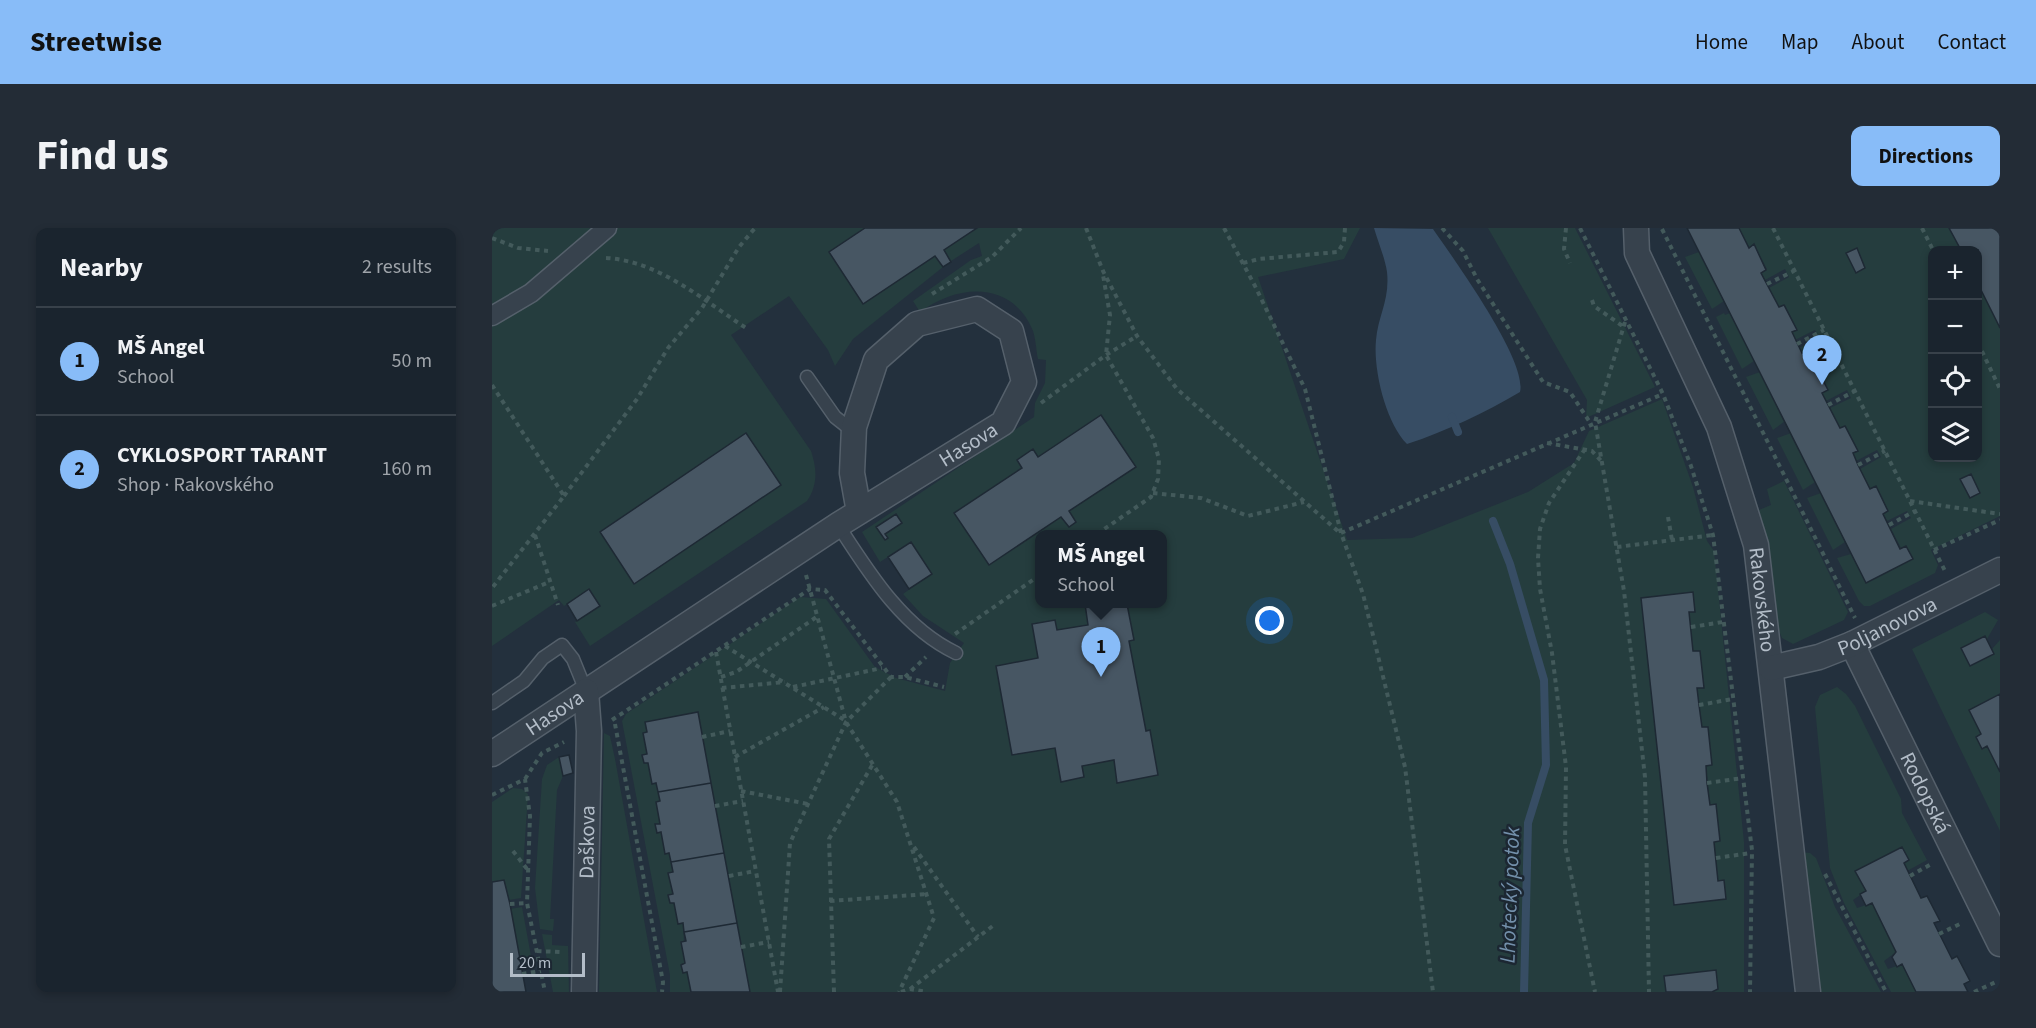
<!DOCTYPE html>
<meta charset="utf-8">
<style>
:root{--surface:#1a242e;--page:#232c36;--text:#f1f3f6;--muted:#9fa4aa;--line:#38414a;--accent:#88bcf8}
body{margin:0;font-family:"Source Sans 3",sans-serif;background:var(--page);color:var(--text)}
.controls{position:absolute;right:18px;top:18px;display:grid;overflow:hidden;border-radius:12px;box-shadow:0 3px 9px #0003}
.controls button{width:54px;height:54px;display:grid;place-items:center;padding:0;border:0;border-bottom:2px solid var(--line);background:var(--surface);color:var(--text);font:30px sans-serif}
.scale{position:absolute;left:18px;bottom:15px;width:75px;box-sizing:border-box;padding-left:6px;border:3px solid #b3bdc8;border-top:0;font-size:16px;line-height:21px;white-space:nowrap;color:#b3bdc8;-webkit-text-stroke:4px #1c2732;paint-order:stroke}
.you{position:absolute;left:778px;top:393px;width:21px;height:21px;margin:-15px;border:4px solid #fff;border-radius:50%;background:#1a73e8;box-shadow:0 0 0 9px #1a73e833}
.badge{display:grid;place-items:center;width:39px;height:39px;border-radius:50%;background:var(--accent);color:#111;font-size:20px;font-weight:700}
.pin{position:absolute;translate:-50% -50px;filter:drop-shadow(0 2px 3px #0008)}
.pin::after{content:'';position:absolute;top:32px;width:21px;height:18px;background:inherit;clip-path:polygon(0 0,100% 0,50% 100%)}
.popup{position:absolute;left:543px;top:302px;width:132px;height:78px;box-sizing:border-box;display:grid;place-content:center;border-radius:12px;background:var(--surface);filter:drop-shadow(0 2px 4px #0005);font-size:20px;white-space:nowrap;color:var(--muted)}
.popup b{font-size:22px;color:var(--text)}
.popup::after{content:'';position:absolute;left:50%;top:100%;margin-left:-12px;border:12px solid transparent;border-top-color:var(--surface)}
.list{margin:0;padding:0;list-style:none}
h2{display:flex;justify-content:space-between;align-items:center;height:78px;margin:0;padding:0 24px;font-size:26px}
h2 small{font-size:20px;font-weight:400;color:var(--muted)}
.list li{display:grid;grid-template-columns:39px 1fr auto;gap:18px;align-items:center;box-sizing:border-box;height:108px;padding:0 24px;border-top:2px solid var(--line)}
.list b{display:block;font-size:22px;white-space:nowrap}
.list p{margin:0;font-size:20px;white-space:nowrap;color:var(--muted)}
.list em{font-size:20px;font-style:normal;color:var(--muted)}
.icon{flex:none;width:33px;height:33px;fill:none;stroke:currentColor;stroke-width:2;stroke-linecap:round;stroke-linejoin:round}
.map{position:relative;flex:none;width:1508px;height:764px;overflow:hidden;border-radius:12px}
header{display:flex;align-items:center;gap:36px;box-sizing:border-box;height:84px;padding:0 30px;background:var(--accent);color:#111}
header strong{font-size:28px}
nav{display:flex;gap:33px;margin-inline-start:auto;font-size:21px}
.intro{display:flex;align-items:center;justify-content:space-between;box-sizing:border-box;height:144px;padding:0 36px}
h1{margin:0;font-size:42px}
.button{padding:15px 27px;border-radius:12px;background:var(--accent);color:#111;font-size:21px;font-weight:700}
main{display:flex;gap:36px;padding:0 36px}
aside{flex:1;background:var(--surface);border-radius:12px;box-shadow:0 3px 9px #0003}
.map>svg:first-child{display:block}
</style>
<header>
<strong>Streetwise</strong>
<nav><a>Home</a><a>Map</a><a>About</a><a>Contact</a></nav>
</header>
<div class="intro"><h1>Find us</h1><a class="button">Directions</a></div>
<main>
<aside>
<h2>Nearby<small>2 results</small></h2>
<ul class="list">
<li><span class="badge">1</span><div><b>MŠ Angel</b><p>School</p></div><em>50 m</em></li>
<li><span class="badge">2</span><div><b>CYKLOSPORT TARANT</b><p>Shop · Rakovského</p></div><em>160 m</em></li>
</ul>
</aside>
<div class="map">
<svg width="1508" height="764" viewBox="0 0 1508 764">
<rect width="100%" height="100%" fill="#23303d"/>
<path fill="#253d3e" fill-rule="evenodd" d="M0,0H373L337,24L372,76L444,28L451,39L361,111L343,138L336,122L297,68L239,107L319,223C325,241 326,257 315,273L98,418L83,394L108,378L97,362L72,378L67,372L0,418ZM254,205L289,256L142,355L108,304Z
M485,0H868L852,31L766,49L855,312L920,310L1036,264L1082,235L1097,203L1170,171L1201,259L1215,313L1222,323L1252,614V764H1220L1226,761L1224,742L1172,748L1174,764H258L155,504L151,505L155,526L150,527L152,535H156L160,555H164L168,573L164,575L168,596L163,597L165,604H169L173,625H177L181,644L176,645L181,666L176,667L178,675H182L186,696L191,695L193,735L189,737L191,745L195,744L199,764H178V747L130,493L134,486L308,369L334,371L383,439L404,450L453,463L458,435L472,415L431,388L411,366L439,346L419,314L388,334L370,304L542,189L543,175L553,155L554,132L546,131C544,122 544,112 541,103C520,52 466,56 428,84L421,73L479,32L490,28L487,15L459,33L452,22ZM609,187L644,239L577,283L584,294L577,299L569,289L497,337L463,285L530,240L525,232L541,221L546,229ZM548,306H670V376H635L642,412L637,413L654,503L658,502L666,547L626,554L622,532L590,538L592,549L569,554L563,520L520,527L504,438L546,430L540,396L563,392L565,402L596,397L593,376H548ZM1201,365L1203,383L1197,384L1201,423H1208L1212,459L1205,460L1210,499H1216L1214,538L1218,577L1224,576L1228,612L1222,614L1226,653L1232,652L1234,671L1182,677L1149,370Z
M996,0H1083L1163,159L1094,190L1095,172Z
M1247,0H1457L1469,22H1440V230H1486V56L1508,100V288L1439,322L1446,337L1443,345L1378,378H1372L1367,373L1345,330L1359,326L1374,354L1421,330L1414,318L1409,320L1399,301L1419,290L1415,283L1395,293L1391,285L1396,282L1384,258L1378,260L1368,241L1389,229L1385,222L1364,233L1361,225L1366,222L1354,198L1348,200L1338,180L1359,170L1355,162L1334,173L1330,165L1336,162L1323,137L1317,139L1307,120L1327,109L1323,102L1303,112L1300,104L1305,101L1293,77L1287,79L1277,60L1297,49L1293,41L1273,52L1269,44L1275,41L1262,17L1257,19Z
M1207,24L1232,73L1220,81L1193,29Z
M1232,85L1233,87L1238,85L1262,133L1250,141L1224,89Z
M1268,144L1293,193L1281,202L1254,149Z
M1299,205L1323,254L1311,262L1285,210Z
M1292,253L1356,384L1352,392L1301,416L1290,410L1284,396L1267,282L1279,277L1275,261Z
M1329,265L1353,314L1341,322L1315,270Z
M1493,384L1506,392L1495,411L1493,409L1502,426L1500,421L1508,412V466L1477,482L1489,506L1484,509L1490,520L1495,518L1508,544V603L1420,421Z
M1345,459L1354,466L1363,478L1409,571L1410,585L1435,632L1415,643L1412,635L1417,632L1410,619L1364,643L1374,663L1361,672L1365,680L1380,675L1404,724L1392,733L1396,741L1410,736L1424,764H1399L1352,675L1338,640L1323,479L1328,467Z
M112,505L118,508L123,531L165,764H107Z
M67,529L71,548L65,562L58,691H62L61,703L48,701L43,660L50,551L55,537Z
M21,560L30,561L36,566L29,670L17,672L12,652L0,654V574Z
M1307,624L1318,625L1324,630L1343,679L1389,764H1322Z
M30,679L41,739L30,742L18,681Z
M50,706L60,707V717L76,718L77,764H61Z"/>
<path fill="#374d64" d="M882,0L941,1C961,30 1036,133 1028,164C992,185 955,203 915,216C894,195 881,142 884,112C886,88 898,72 895,44C893,30 886,14 882,0Z"/>
<g fill="none" stroke-linecap="round" stroke-linejoin="round">
<path stroke="#374d64" stroke-width="8" d="M960,189L966,204
M1001,293L1018,336L1052,452L1054,537L1036,595L1032,764"/>
</g>
<path fill="#475663" stroke="#1e2934" stroke-width="1.5" d="M373,0H485L452,22L459,34L451,39L443,28L371,76L337,24Z
M1195,0H1247L1257,20L1262,16L1274,42L1269,45L1287,79L1292,77L1305,102L1300,104L1317,140L1323,137L1336,162L1330,165L1348,200L1353,198L1366,223L1361,225L1366,237L1378,261L1384,258L1396,283L1391,286L1408,321L1414,318L1421,331L1374,355Z
M1457,0H1508V100L1486,56V22H1469Z
M1365,20L1373,40L1364,45L1354,25Z
M609,187L644,239L577,283L584,294L577,299L569,289L497,337L462,285L530,240L525,232L541,221L546,229Z
M254,205L289,257L142,356L108,304Z
M1479,246L1488,265L1478,270L1468,251Z
M404,286L410,295L393,306L396,310L393,312L384,299Z
M419,314L440,346L417,361L396,329Z
M97,361L108,378L85,393L75,376Z
M1201,364L1203,384H1197L1201,423H1208L1212,460H1205L1207,477L1210,499H1216L1220,537L1214,538L1215,555L1218,577L1224,576L1228,613L1222,614L1226,653L1232,652L1234,671L1182,677L1149,370Z
M593,376H635L642,412L637,413L654,503L658,502L666,547L625,555L622,532L590,538L592,549L569,554L563,520L520,527L504,438L546,430L540,396L563,392L565,402L596,397Z
M1493,408L1502,426L1478,438L1469,420Z
M1508,466V544L1495,518L1490,521L1484,509L1489,506L1477,482Z
M206,484L219,555L166,564L164,555L160,556L156,535H152L150,527L155,526L151,505L155,504L153,494Z
M77,527L81,545L71,548L67,529Z
M219,555L232,625L179,634L177,625L173,626L169,604L165,605L163,596H168L164,574L168,573L166,564Z
M1410,619L1417,632L1412,635L1429,670L1435,668L1448,693L1442,695L1460,731L1465,728L1478,753L1472,756L1476,764H1424L1410,736L1405,739L1400,729L1404,724L1380,675L1374,678L1368,666L1374,663L1363,643Z
M232,625L245,695L192,704L191,695L186,696L182,675H178L176,667L181,666L176,645L181,644L179,634Z
M12,652L18,676L34,764H0V654Z
M245,695L258,764H199L195,744L191,745L189,737L193,735L189,714L194,713L192,704Z
M1224,742L1226,761L1220,764H1174L1172,748Z"/>
<g fill="none" stroke-linecap="round" stroke-linejoin="round">
<g stroke="#55606b" stroke-width="15">
<path id="service" d="M315,149L343,189L362,204
M346,297C377,345 411,400 464,425
M0,475L32,453L51,430L70,417L81,431L94,463"/>
</g>
<g stroke="#55606b" stroke-width="21">
<path id="pedestrian" d="M0,88L39,65L115,0"/>
</g>
<g stroke="#55606b" stroke-width="27">
<g id="minor">
<path id="s1" d="M1144,0L1145,25L1227,199L1264,317L1316,764"/>
<path id="s2" d="M1360,416L1508,716"/>
<path id="s3" d="M1279,440L1327,429L1360,416L1508,342"/>
<path id="s4" d="M0,526L346,297L367,284L511,195L532,154L519,103L485,81L425,96L384,132L362,199L360,245L367,284"/>
<path id="s5" d="M92,764L97,503L94,463"/>
</g>
</g>
<path stroke="#435a5b" stroke-width="4" stroke-dasharray="4.5 4.5" stroke-linecap="butt" d="M594,0L611,43L645,108L685,161L848,305
M732,0L763,58L813,161L849,305L871,366L913,539L941,764
M950,0L971,23L985,51L1051,154L1078,164L1099,196
M1074,0L1072,21L1078,35
M1088,0L1171,166L1199,238L1221,307L1260,622L1258,764
M1281,0L1453,343
M1430,0L1441,22
M1170,1L1363,390
M0,10L26,20L56,23
M114,30C167,33 211,72 254,100
M751,35L767,31L846,24L852,14L853,0
M1275,56L1302,43
M440,66L500,29L529,0
M1100,72L1102,78L1132,99
M1133,94L1103,194L1132,363L1153,549L1157,764
M1486,115L1508,161
M1305,116L1332,102
M0,157L72,268L0,360
M549,175L614,127L645,108
M1336,177L1363,163
M1055,215L1100,223L1111,235
M1093,221L1057,275L1048,301L1046,330L1048,361L1060,425L1074,539L1073,617L1103,764
M1366,237L1393,223
M661,265L709,270L756,288L812,274
M72,268L145,171L176,120L210,80L247,19L263,0
M1418,273L1508,286
M1176,289L1180,312
M1397,297L1423,283
M849,305L1171,166
M605,306L659,269L666,251L667,231L661,210L614,127L618,87L611,47
M43,307L66,377
M1125,319L1221,307
M1442,322L1508,292
M314,347L354,494L405,574L442,690L407,764
M0,378L57,354
M1199,399L1231,394
M463,406L548,347
M233,418L354,493
M224,424L286,764
M229,449L244,444L326,388
M413,449L434,429
M301,459L390,440
M230,460L293,454
M1207,477L1241,471
M120,492L318,361L333,362L399,449H413L452,459
M123,496L171,754L170,764
M210,509L238,503
M243,529L332,479
M33,551L50,525L72,514
M1215,555L1251,550
M249,563L316,576
M0,567L33,551L38,588L35,675L53,764
M223,578L251,573
M422,619L486,709
M21,623L35,641
M1224,630L1259,625
M1333,646L1394,764
M237,648L263,643
M1418,648L1441,635
M338,673L436,666
M18,676L35,675
M1447,706L1470,695
M249,719L277,714
M45,723L68,724
M30,746L49,743
M418,761L502,697
M288,764L298,615L354,494L399,449
M342,764L337,611L382,534
M409,764L418,761L435,764
M1482,764L1504,754"/>
<use href="#service" stroke="#37424d" stroke-width="12"/>
<use href="#pedestrian" stroke="#37424d" stroke-width="18"/>
<use href="#minor" stroke="#37424d" stroke-width="24"/>
</g>
<g text-anchor="middle" stroke-width="5" stroke-linejoin="round" paint-order="stroke">
<g font-size="21" fill="#b3bdc8" stroke="#1c2732">
<text dy="7" stroke="none"><textPath href="#s4" startOffset="568">Hasova</textPath></text>
<text dy="7" stroke="none"><textPath href="#s1" startOffset="396">Rakovského</textPath></text>
<text dy="7" stroke="none"><textPath href="#s3" startOffset="124">Poljanovova</textPath></text>
<text dy="7" stroke="none"><textPath href="#s4" startOffset="75">Hasova</textPath></text>
<text dy="7" stroke="none"><textPath href="#s2" startOffset="166">Rodopská</textPath></text>
<text dy="7" stroke="none"><textPath href="#s5" startOffset="150">Daškova</textPath></text>
</g>
<g font-size="22" font-style="italic" fill="#7390ab" stroke="#1c2732">
<text transform="translate(1017 667) rotate(-88)" y="8">Lhotecký potok</text>
</g>
</g>
</svg>
<div class="controls">
<button>+</button>
<button>−</button>
<button><svg class="icon" aria-label="locate" viewBox="0 0 24 24"><circle cx="12" cy="12" r="6"/><path d="M12 2v4M12 18v4M2 12h4M18 12h4"/></svg></button>
<button><svg class="icon" aria-label="layers" viewBox="0 0 24 24"><path d="M12 4l9 5-9 5-9-5zM3 14l9 5 9-5"/></svg></button>
</div>
<div class="scale">20 m</div>
<div class="you"></div>
<div class="pin badge" style="left:609px;top:449px">1</div>
<div class="popup"><b>MŠ Angel</b>School</div>
<div class="pin badge" style="left:1330px;top:157px">2</div>
</div>
</main>
